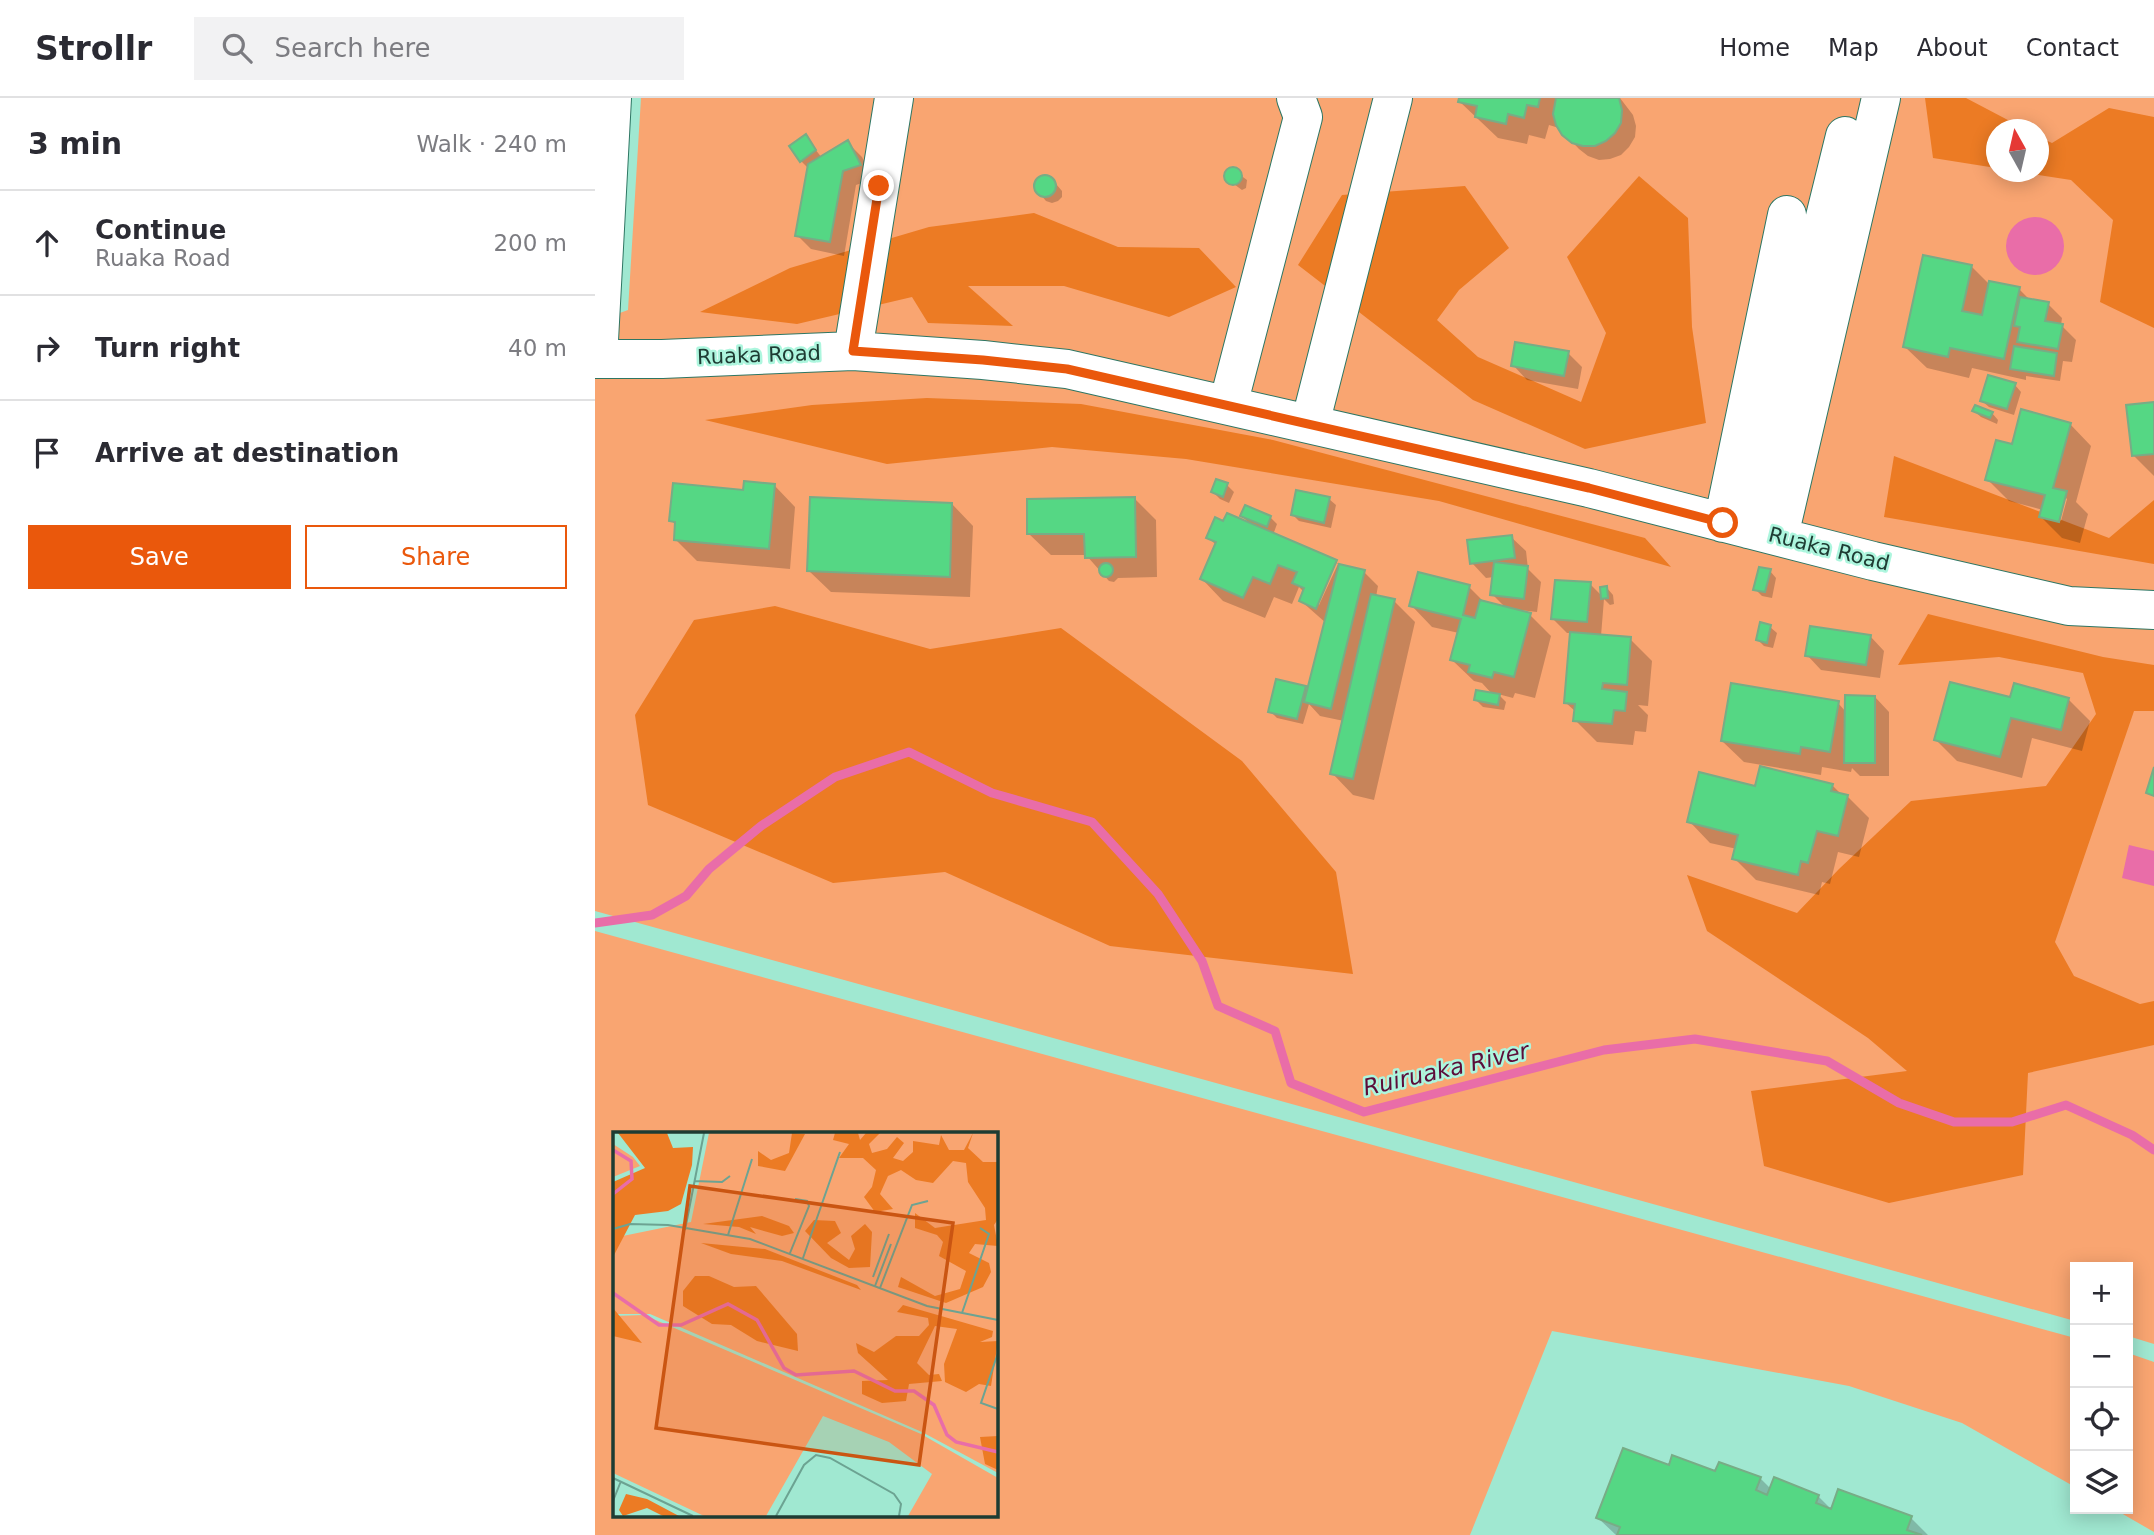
<!DOCTYPE html>
<meta charset="utf-8">
<style>
:root{--surface:#fff;--page:#f2f2f3;--text:#2b2b33;--muted:#7c7c81;--line:#e1e1e2;--accent:#ea580c}
body{margin:0;font-family:"DejaVu Sans",sans-serif;background:var(--page);color:var(--text)}
.controls{position:absolute;right:21px;bottom:21px;display:grid;overflow:hidden;border-radius:0px;box-shadow:0 4px 18px #0003}
.controls button{width:63px;height:63px;display:grid;place-items:center;padding:0;border:0;border-bottom:2px solid var(--line);background:var(--surface);color:var(--text);font:35px sans-serif}
.compass{position:absolute;left:1391px;top:21px;width:63px;height:63px;border-radius:50%;background:var(--surface);box-shadow:0 4px 18px #0003;rotate:352deg}
.stop{position:absolute;width:21px;height:21px;margin:-16px;border:5px solid #ea580c;border-radius:50%;background:#fff}
.stop.end{background:#ea580c;border-color:#fff;box-shadow:0 2px 7px #0008}
.list{margin:0;padding:0;list-style:none}
h2{display:flex;justify-content:space-between;align-items:center;height:91px;margin:0;padding:0 28px;font-size:30px}
h2 small{font-size:23px;font-weight:400;color:var(--muted)}
.list li{display:grid;grid-template-columns:46px 1fr auto;gap:21px;align-items:center;box-sizing:border-box;height:105px;padding:0 28px;border-top:2px solid var(--line)}
.list b{display:block;font-size:26px;white-space:nowrap}
.list p{margin:0;font-size:23px;white-space:nowrap;color:var(--muted)}
.list em{font-size:23px;font-style:normal;color:var(--muted)}
.actions{display:flex;gap:14px;padding:21px 28px}
.actions a{flex:1;padding:16px 0;border:2px solid var(--accent);border-radius:0px;text-align:center;font-size:24px;color:var(--accent)}
.actions .main{background:var(--accent);color:#fff}
.icon{flex:none;width:38px;height:38px;fill:none;stroke:currentColor;stroke-width:2;stroke-linecap:round;stroke-linejoin:round}
.map{position:relative;flex:none;width:1559px;height:1437px;overflow:hidden}
header{display:flex;align-items:center;gap:42px;box-sizing:border-box;height:98px;padding:0 35px;background:var(--surface);border-bottom:2px solid var(--line)}
header strong{font-size:33px}
nav{display:flex;gap:38px;margin-inline-start:auto;font-size:24px}
.search{width:490px;height:63px;background:var(--page);display:flex;align-items:center;gap:18px;box-sizing:border-box;padding:0 24px;border-radius:0px;color:var(--muted);font-size:26px}
main{display:flex}
aside{flex:1;background:var(--surface)}
.map>svg:first-child{display:block}
</style>
<header>
<strong>Strollr</strong>
<div class="search"><svg class="icon" aria-label="search" viewBox="0 0 24 24"><circle cx="10" cy="10" r="6"/><path d="M15 15l6 6"/></svg>Search here</div>
<nav><a>Home</a><a>Map</a><a>About</a><a>Contact</a></nav>
</header>
<main>
<aside>
<h2>3 min<small>Walk · 240 m</small></h2>
<ul class="list">
<li><svg class="icon" aria-label="ahead" viewBox="0 0 24 24"><path d="M12 20V5M6 11l6-6 6 6"/></svg><div><b>Continue</b><p>Ruaka Road</p></div><em>200 m</em></li>
<li><svg class="icon" aria-label="right" viewBox="0 0 24 24"><path d="M7 20v-9h11M14 6l5 5-5 5"/></svg><div><b>Turn right</b></div><em>40 m</em></li>
<li><svg class="icon" aria-label="arrive" viewBox="0 0 24 24"><path d="M6 21V4h12l-3 4 3 4H6"/></svg><div><b>Arrive at destination</b></div></li>
</ul>
<div class="actions"><a class="main">Save</a><a>Share</a></div>
</aside>
<div class="map">
<svg width="1559" height="1437" viewBox="0 0 1559 1437">
<rect width="100%" height="100%" fill="#a0e8d1"/>
<path fill="#f9a571" fill-rule="evenodd" d="M46,0H1559V1246L1533,1238V1169H1480V1223L0,813V224L33,212ZM1402,32H1444V74H1402Z
M0,833L1480,1240V1389L1367,1325L1254,1288L957,1233L875,1437H0ZM401,1036V1418H19V1036Z
M1533,1255L1559,1264V1434L1519,1411H1533Z"/>
<path fill="#ec7b24" d="M1330,0H1371L1430,31L1402,32L1401,70L1338,60Z
M1514,10L1559,19V230L1505,204L1518,122L1476,82L1425,74H1444V39L1457,45Z
M1044,78L1093,120L1097,229L1111,325L990,351L878,302L703,167L747,97L870,88L914,150L864,192L842,222L883,259L986,304L1011,235L972,159Z
M439,115L523,149L604,150L641,189L574,219L469,188H373L418,228L333,225L317,199L202,226L105,214L195,170L334,129Z
M332,300L486,306L678,342L1050,440L1076,469L844,403L591,361L457,349L292,366L110,322L217,307Z
M1299,358L1514,440L1559,402V466L1289,419Z
M180,508L335,551L466,530L647,663L741,774L758,876L515,848L350,774L238,785L53,707L40,617L99,522Z
M1333,516L1508,559L1559,567V613H1539L1460,844L1479,878L1545,906L1559,903V947L1433,975L1428,1077L1294,1105L1169,1068L1156,993L1312,973L1273,940L1112,833L1092,777L1202,815L1244,771L1316,703L1451,688L1501,616L1488,575L1404,559L1303,567Z"/>
<path fill="#e96da8" d="M1411 148a29 29 0 1 1 58 0a29 29 0 1 1-58 0Z
M1534,747L1559,753V788L1527,780Z"/>
<path fill="#0003" fill-rule="evenodd" d="M866,0H1025L1038,17L1041,28L1040,39L1034,49L1026,57L1015,61L1004,62L993,58L984,51L964,30L954,27L950,41L934,37L932,46L903,40L865,4Z
M210,38L227,60L253,45L267,59L278,81L261,87L249,158L216,151L202,137L214,71L206,63Z
M637,71L652,82L651,90L647,92L632,81L633,73Z
M450,78L456,80L467,93V99L463,103L457,105L451,103L440,90L441,84L445,79Z
M1377,169L1395,187L1424,191L1436,203L1453,206L1467,220L1466,227L1481,242L1477,264L1468,263L1465,283L1431,278V282L1377,270L1374,280L1332,270L1310,249Z
M973,255L987,269L983,291L932,282L918,267Z
M1420,287L1426,294L1419,317L1394,309L1387,303Z
M1559,306V378L1539,358Z
M1379,313L1397,315L1403,322L1402,326L1386,319Z
M1475,326L1496,348L1481,404L1493,416L1485,445L1467,440L1446,419L1448,412L1414,403L1392,381L1418,348ZM1469,398L1472,401L1466,423L1463,422Z
M179,387L200,409L195,471L102,463L81,442L82,428L76,422L150,393Z
M632,387L639,394L634,405L625,401L618,394Z
M539,400L561,422L562,479L523,480L519,484L514,483L491,457H456L434,436Z
M734,401L741,407L736,430L704,423L698,417Z
M357,406L378,428L375,499L236,494L214,473Z
M647,418L675,419L682,426L678,437L741,464L746,468L769,474L783,488L781,499L799,503L820,524L779,702L758,697L737,675L749,623L725,618L714,606L708,626L682,620L675,613L710,590L714,594L731,525L706,503L709,494L704,489L697,506L679,499L670,520L628,503L607,481L621,447L613,439L629,425L656,427ZM739,464L743,466L724,507L722,505Z
M916,439L931,453L933,471L946,484L942,514L925,512V514L935,517L956,538L940,600L920,595L918,600L903,596L911,604L909,612L888,609L881,602L898,597L887,585L879,583L857,562L864,535L837,529L816,507L874,489L891,506L912,511L897,496L899,479L891,480L877,465Z
M1175,473L1181,480L1177,500L1167,498L1160,491Z
M995,486L1008,499L1012,490L1018,497L1019,506L1015,507L1009,501L1006,538L1035,541L1057,563L1053,608L1043,607L1053,617L1051,634L1040,633L1038,647L1002,644L980,622L981,614L970,604L977,535H972L958,521Z
M1175,529L1182,535L1178,550L1169,548L1163,542Z
M1275,538L1289,553L1285,580L1226,572L1212,557Z
M1280,599L1294,614V678H1265L1257,670L1256,674L1227,669L1226,677L1149,664L1127,643L1243,605L1251,614Z
M1416,601H1473L1495,623L1487,653L1437,640L1427,680L1362,663L1341,642Z
M1237,687L1247,697L1252,698L1274,720L1264,759L1243,754L1235,786L1227,784L1224,797L1161,782L1139,760L1142,751L1115,745L1094,723L1161,690Z
M1075,1369L1165,1380L1176,1391L1223,1398L1237,1412L1316,1420L1333,1437H1021L1003,1420Z"/>
<g fill="none" stroke-linecap="round" stroke-linejoin="round">
<path stroke="#e96da8" stroke-width="9" d="M0,825L57,817L91,798L114,771L166,728L240,679L314,654L397,695L497,724L563,796L607,863L623,908L680,933L696,985L769,1014L1009,952L1100,941L1232,963L1304,1005L1359,1024H1417L1471,1007L1537,1037L1559,1052"/>
</g>
<path fill="#55d784" stroke="#78ac86" stroke-width="2" d="M864,0H945L943,9L932,7L929,20L913,16L911,26L880,19L882,8L863,4Z
M961,0H1024L1027,12L1026,25L1020,35L1011,43L1000,48H988L977,45L967,37L961,27L958,16Z
M211,36L221,52L205,64L194,48Z
M253,42L266,67L248,73L235,144L200,138L213,66Z
M629 78a9 9 0 1 1 18 0a9 9 0 1 1-18 0Z
M439 88a11 11 0 1 1 22 0a11 11 0 1 1-22 0Z
M1328,157L1377,167L1367,213L1387,217L1394,183L1425,189L1409,261L1355,250L1353,259L1308,249Z
M1425,199L1454,204L1450,223L1468,226L1463,251L1422,244L1425,229L1419,228Z
M920,244L974,253L969,278L916,268Z
M1419,248L1462,255L1459,278L1415,271Z
M1393,277L1421,285L1412,311L1385,303Z
M1559,304V356L1537,358L1531,307Z
M1380,307L1398,314L1395,320L1377,313Z
M1426,311L1476,325L1458,390L1472,393L1464,424L1444,419L1450,397L1390,382L1401,342L1417,346Z
M621,381L633,385L628,399L616,394Z
M149,383L180,386L174,451L79,442L80,424L74,423L78,385L148,392Z
M701,392L735,399L729,425L696,417Z
M215,399L357,405L355,479L212,473Z
M540,399L541,459L490,460L489,436H432V401Z
M650,407L676,418L672,429L645,418Z
M632,415L742,462L721,511L704,503L709,490L697,485L702,474L683,467L675,486L658,479L648,500L605,481L621,444L611,440L620,419L628,423Z
M917,437L920,460L875,466L872,442Z
M899,464L933,468L929,501L895,497Z
M504 472a7 7 0 1 1 14 0a7 7 0 1 1-14 0Z
M744,466L770,472L736,611L709,604Z
M1164,469L1176,471L1170,494L1158,492Z
M823,474L875,487L868,517L880,520L885,502L936,515L919,579L899,574L897,580L873,574L875,567L855,562L866,521L814,508Z
M960,482L996,484L992,524L956,521Z
M1012,488L1013,500L1006,501L1005,489Z
M776,496L800,501L758,681L735,676Z
M1165,524L1176,527L1172,545L1161,542Z
M1215,528L1276,537L1271,567L1210,558Z
M975,534L1036,539L1032,587L1008,585L1007,591L1032,594L1030,613L1019,612L1017,626L978,623L980,606L969,605Z
M681,581L711,588L702,621L673,614Z
M1355,584L1415,599L1419,585L1474,600L1466,632L1416,620L1405,659L1339,642Z
M1136,585L1244,603L1235,654L1206,649L1205,656L1126,643Z
M881,592L905,596L903,607L879,602Z
M1250,597L1280,598V665H1249Z
M1165,668L1238,686L1236,693L1253,697L1243,738L1222,733L1213,765L1206,763L1203,777L1137,761L1143,737L1092,724L1104,674L1160,688Z
M1559,669V698L1551,695Z
M1028,1350L1074,1367L1077,1357L1120,1373L1124,1364L1166,1379L1161,1392L1172,1397L1179,1379L1224,1397L1221,1405L1236,1411L1243,1391L1317,1418L1312,1432L1327,1437H1022L1025,1429L1001,1420Z"/>
<g fill="none" stroke-linecap="round" stroke-linejoin="round">
<g stroke="#2e7663" stroke-width="40">
<path id="minor" d="M258,253L299,0
M0,261H67L258,253L388,262L472,271L994,390L1278,463L1474,508L1559,512
M3,261L17,0
M633,307L708,19L701,0
M715,326L798,0
M1128,425L1192,117
M1153,431L1250,38
M1184,438L1286,0"/>
</g>
<use href="#minor" stroke="#fff" stroke-width="38"/>
</g>
<g fill="none" stroke-linecap="round" stroke-linejoin="round">
<path stroke="#ea580c" stroke-width="9" d="M284,88L258,253L388,262L472,271L994,390L1128,425"/>
</g>
<g text-anchor="middle" stroke-width="5" stroke-linejoin="round" paint-order="stroke">
<g font-size="21" fill="#1e3c33" stroke="#adf6de">
<text transform="translate(164 257) rotate(-2)" y="7">Ruaka Road</text>
<text transform="translate(1234 451) rotate(14)" y="7">Ruaka Road</text>
</g>
<g font-size="23" font-style="italic" fill="#5c0d39" stroke="#adf6de">
<text transform="translate(851 971) rotate(-13)" y="8">Ruiruaka River</text>
</g>
</g>
<g transform="translate(18 1034)">
<rect width="385" height="385" fill="#a0e8d1"/>
<path d="M96,1H385V341L309,300L37,182H0V106L78,90ZM0,12L20,25L27,34L0,45ZM31,183L308,302L385,346V384H295L319,342L276,310L210,284L153,384H91L0,341V184Z" fill="#f9a571"/>
<path d="M5,1H54L60,16L80,15L79,33L68,72L55,79L22,83L0,125V50L32,36ZM179,1L192,2L172,39L145,34V19L158,28L176,21ZM222,1H245L247,8L253,1H267L256,12L259,21L274,17L284,5L291,11L280,26L290,29L300,20V9L326,13L328,3L336,18H351L360,1L355,16L370,30H385V87L381,93L385,114L362,112L356,121L376,131L378,140L370,155L333,171L285,155L288,145L322,164L347,157L353,139L326,124L330,110L324,103L302,96V81L322,96L373,88L372,76L355,50L353,31L340,29L320,51L303,48L288,38L275,44L267,62L280,77L262,80L251,65L259,55L263,38L250,26H226L236,12L220,8ZM149,84L176,94L181,101L169,104L137,95L143,102L126,95L90,92ZM201,88L222,89L228,101L214,111L236,128L242,117L238,104L252,92L259,100L257,135L236,136L218,126L192,99ZM88,111L152,117L244,153L248,158L169,129L118,122ZM82,144H96L121,155L143,154L184,202L185,219L144,209L118,193L99,192L70,174V159ZM290,173L380,199L379,205L367,210L385,209L378,254L366,252L353,260L332,250L331,232L344,197L322,194L304,231L316,243L326,242L329,249L296,252L293,269L269,271L249,262V249L275,248L245,221L243,211L261,220L283,204H306L316,193L315,186L284,180ZM0,176L29,211L0,204ZM385,304V338L372,332L367,305ZM13,362L34,367L66,384H50L34,376L10,384L6,378Z" fill="#ec7b24"/>
<path fill="none" stroke="#e96da8" stroke-width="3.5" d="M0,18L18,29L19,47L0,62M0,161L46,193H68L115,172L144,188L171,236L183,243L241,239L282,259H301L321,273L334,303L343,310L385,320"/>
<path fill="none" stroke="#6ca392" stroke-width="2" d="M81,49L109,50L117,44M0,97L17,92L55,93L137,107L314,174L385,188M72,98L91,1M115,103L139,27M177,121L196,74L194,69L182,67M190,126L227,20M260,145L276,102M262,154L278,112M267,156L299,73L315,69M349,181L376,102L367,96M385,221L368,271L385,277M0,346L80,384M0,369L8,349M163,384L191,333L203,323L217,326L281,362L288,372L286,384"/>
<path fill="#ca5512" fill-opacity="0.15" stroke="#ca5512" stroke-width="3.5" d="M77,54L340,91L306,333L43,296Z"/>
<rect width="385" height="385" fill="none" stroke="#1e3c33" stroke-width="3.5"/>
</g>
</svg>
<div class="controls">
<button>+</button>
<button>−</button>
<button><svg class="icon" aria-label="locate" viewBox="0 0 24 24"><circle cx="12" cy="12" r="6"/><path d="M12 2v4M12 18v4M2 12h4M18 12h4"/></svg></button>
<button><svg class="icon" aria-label="layers" viewBox="0 0 24 24"><path d="M12 4l9 5-9 5-9-5zM3 14l9 5 9-5"/></svg></button>
</div>
<svg class="compass" viewBox="-18 -18 36 36"><path d="M0-13l5 13h-10z" fill="#e53935"/><path d="M0 13l5-13h-10z" fill="#7c7c81"/></svg>
<div class="stop" style="left:1128px;top:425px"></div>
<div class="stop end" style="left:284px;top:88px"></div>
</div>
</main>
